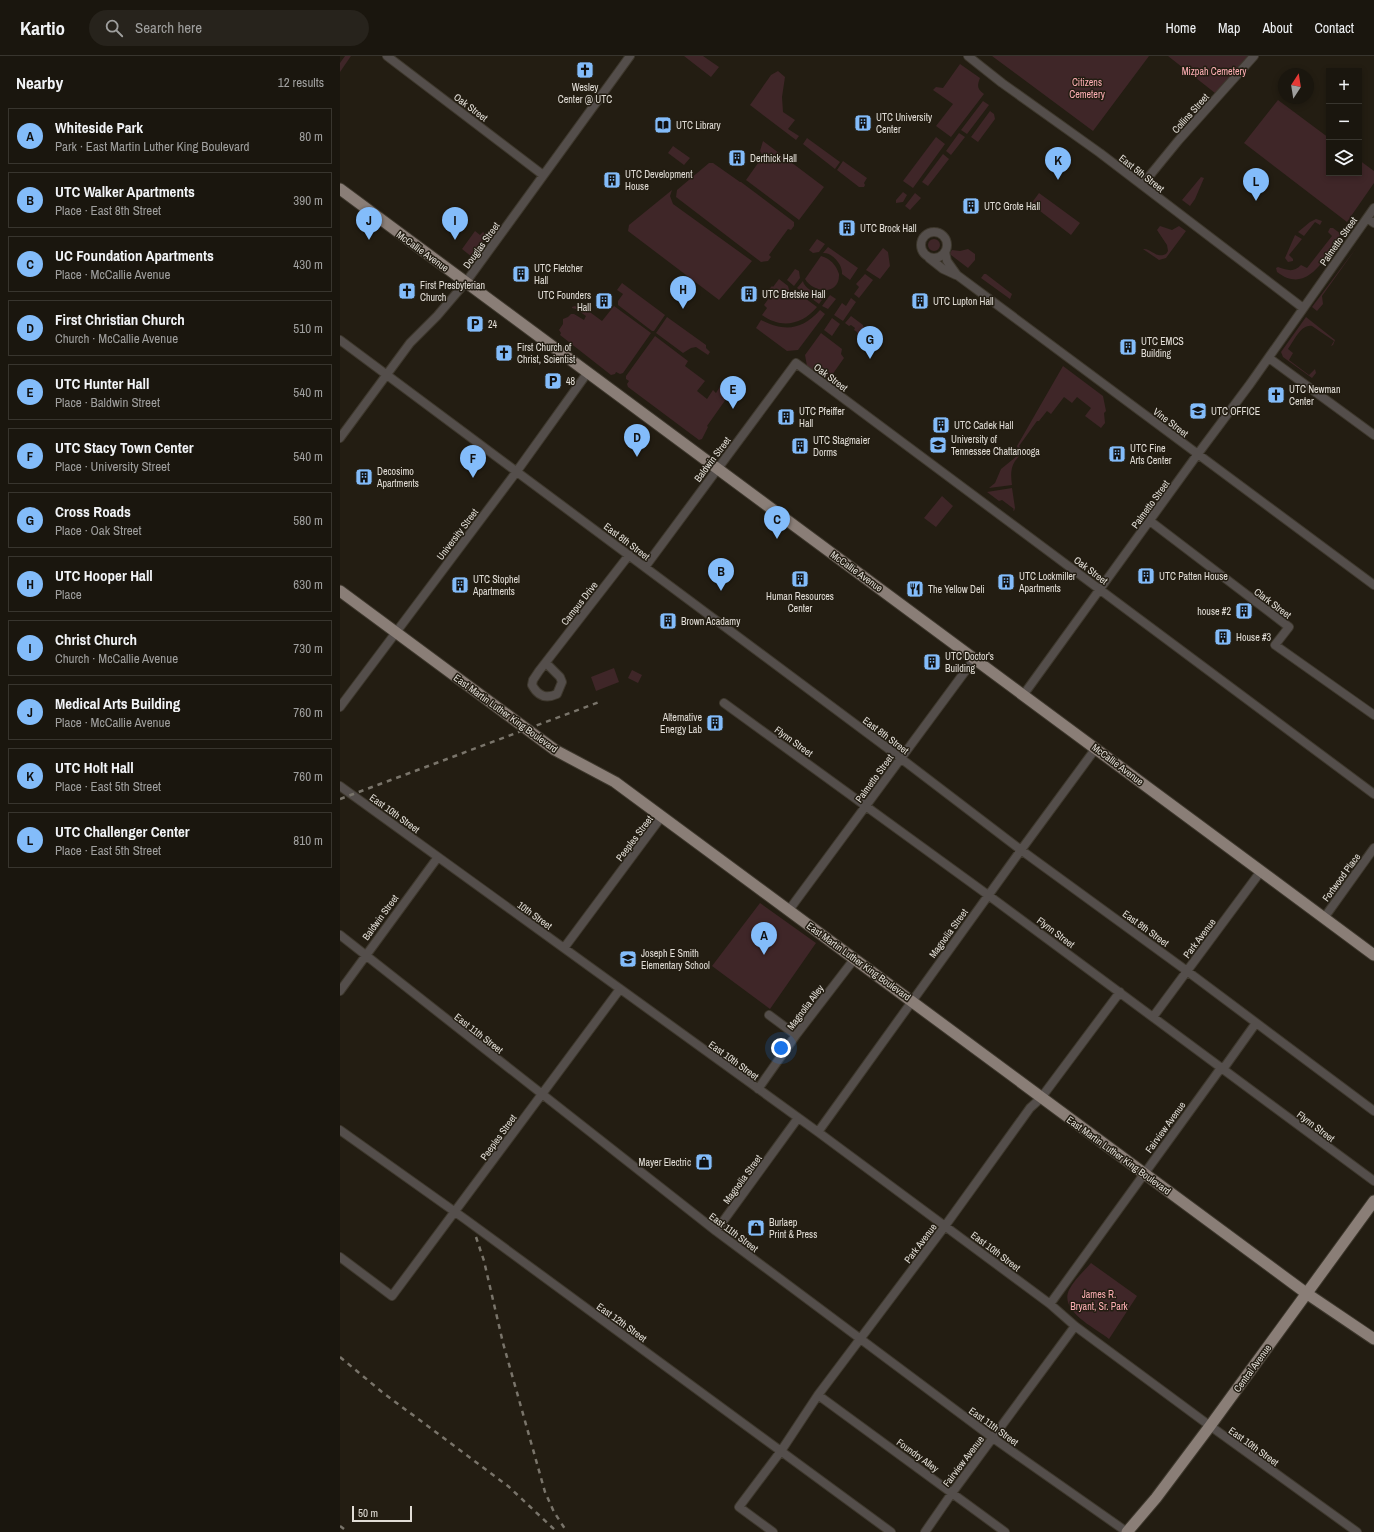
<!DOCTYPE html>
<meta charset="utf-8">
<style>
:root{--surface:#1a160e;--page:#27231c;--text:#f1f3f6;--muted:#9f9f9e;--line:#38352e;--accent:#83bcfa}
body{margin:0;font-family:"Archivo Narrow",sans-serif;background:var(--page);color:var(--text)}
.controls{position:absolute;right:12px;top:12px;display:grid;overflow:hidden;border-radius:0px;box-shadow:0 2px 6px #0003}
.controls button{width:36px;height:36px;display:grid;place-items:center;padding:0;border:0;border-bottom:1px solid var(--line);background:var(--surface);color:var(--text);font:20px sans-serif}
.compass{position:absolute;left:938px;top:12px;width:36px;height:36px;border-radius:50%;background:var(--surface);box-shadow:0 2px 6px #0003;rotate:12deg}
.scale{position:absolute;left:12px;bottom:10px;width:60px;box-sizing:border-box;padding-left:4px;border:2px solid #e1ddd6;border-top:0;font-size:11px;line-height:14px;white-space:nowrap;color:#e1ddd6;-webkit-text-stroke:3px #231d12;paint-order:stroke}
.you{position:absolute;left:441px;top:992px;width:14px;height:14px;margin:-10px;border:3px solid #fff;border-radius:50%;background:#1a73e8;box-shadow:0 0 0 6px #1a73e833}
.badge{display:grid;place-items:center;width:26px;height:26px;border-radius:50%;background:var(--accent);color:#111;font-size:13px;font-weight:700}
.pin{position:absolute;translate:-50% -33px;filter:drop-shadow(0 1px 2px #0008)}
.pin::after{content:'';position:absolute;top:21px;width:14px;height:12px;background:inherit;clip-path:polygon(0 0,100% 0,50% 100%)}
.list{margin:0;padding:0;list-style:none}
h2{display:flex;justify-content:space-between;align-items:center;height:52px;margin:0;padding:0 16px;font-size:17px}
h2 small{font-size:13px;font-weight:400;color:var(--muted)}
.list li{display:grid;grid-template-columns:26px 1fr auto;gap:12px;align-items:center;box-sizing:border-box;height:56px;margin:0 8px 8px;padding:0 8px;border:1px solid var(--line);border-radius:0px}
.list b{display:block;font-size:15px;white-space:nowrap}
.list p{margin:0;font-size:13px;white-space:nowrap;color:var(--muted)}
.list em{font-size:13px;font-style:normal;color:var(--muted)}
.icon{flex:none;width:22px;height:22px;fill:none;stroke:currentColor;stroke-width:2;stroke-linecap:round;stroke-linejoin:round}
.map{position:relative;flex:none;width:1034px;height:1476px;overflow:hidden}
header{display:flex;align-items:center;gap:24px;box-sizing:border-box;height:56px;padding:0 20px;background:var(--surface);border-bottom:1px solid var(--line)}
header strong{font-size:19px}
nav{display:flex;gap:22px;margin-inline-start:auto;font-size:14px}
.search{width:280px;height:36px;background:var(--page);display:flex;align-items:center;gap:10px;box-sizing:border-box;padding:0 14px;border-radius:22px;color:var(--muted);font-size:15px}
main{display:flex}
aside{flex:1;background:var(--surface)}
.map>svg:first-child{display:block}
</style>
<header>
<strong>Kartio</strong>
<div class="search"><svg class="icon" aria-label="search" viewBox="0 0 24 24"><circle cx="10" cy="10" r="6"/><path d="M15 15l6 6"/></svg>Search here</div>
<nav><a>Home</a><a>Map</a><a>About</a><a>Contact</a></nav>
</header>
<main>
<aside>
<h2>Nearby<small>12 results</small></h2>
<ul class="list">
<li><span class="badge">A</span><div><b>Whiteside Park</b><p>Park · East Martin Luther King Boulevard</p></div><em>80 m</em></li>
<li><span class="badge">B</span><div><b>UTC Walker Apartments</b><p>Place · East 8th Street</p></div><em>390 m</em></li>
<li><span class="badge">C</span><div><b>UC Foundation Apartments</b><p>Place · McCallie Avenue</p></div><em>430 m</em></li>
<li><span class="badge">D</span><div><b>First Christian Church</b><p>Church · McCallie Avenue</p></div><em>510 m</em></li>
<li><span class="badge">E</span><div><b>UTC Hunter Hall</b><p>Place · Baldwin Street</p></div><em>540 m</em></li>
<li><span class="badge">F</span><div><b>UTC Stacy Town Center</b><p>Place · University Street</p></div><em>540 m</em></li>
<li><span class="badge">G</span><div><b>Cross Roads</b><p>Place · Oak Street</p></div><em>580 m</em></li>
<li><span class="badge">H</span><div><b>UTC Hooper Hall</b><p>Place</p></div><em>630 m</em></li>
<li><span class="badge">I</span><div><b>Christ Church</b><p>Church · McCallie Avenue</p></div><em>730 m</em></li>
<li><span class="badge">J</span><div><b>Medical Arts Building</b><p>Place · McCallie Avenue</p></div><em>760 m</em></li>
<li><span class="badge">K</span><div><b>UTC Holt Hall</b><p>Place · East 5th Street</p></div><em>760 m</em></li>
<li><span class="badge">L</span><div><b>UTC Challenger Center</b><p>Place · East 5th Street</p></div><em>810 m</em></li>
</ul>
</aside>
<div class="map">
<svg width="1034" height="1476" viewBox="0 0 1034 1476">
<rect width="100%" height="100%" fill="#231d12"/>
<path fill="#3f2628" d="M5,0H11L0,16V7Z
M344,0H363L379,11L371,21Z
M652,0H809L753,75Z
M828,0H909L875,37Z
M620,8L640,22C637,30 637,33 644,38L611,81L596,70L613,48L593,34L596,31L603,32Z
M438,15L445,21L442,41L443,56L455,64L448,73L459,80L456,84L410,49L431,19Z
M938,44L989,82V117H1019V104L1034,115V127L1007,166L904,87Z
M643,45L649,49L627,78L621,74Z
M650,55L654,58L655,63L638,86L631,81Z
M619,77L625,81L611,99L606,95Z
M596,81L605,88L573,132L563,125Z
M467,82L500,106L495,113L463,88Z
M423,85L484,131L459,164L406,124L423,100L420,95Z
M333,90L350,102L344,109L328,97Z
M603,98L609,103L588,130L582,126Z
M503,105L527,122L524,127L525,129L524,131H519L497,114Z
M369,107H373L400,126H401L454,166V170L451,174L448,173L429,199L431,201L428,205L421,206L336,141L337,134Z
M861,121L864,122L855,143L850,150L842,144Z
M332,134L330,140L333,148L412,205L379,244L288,175L289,169Z
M563,136L567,139L563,146L556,147V144Z
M575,137L581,142L570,154L565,150Z
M699,137L740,167L731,179L691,148Z
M976,163L982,165L980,169L975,166L964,180L958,176L970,166Z
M820,170L832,174L839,170L846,175L826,202L819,204L803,193C811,192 816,203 826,198L828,195L827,189L817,174Z
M990,172H993L1001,178C986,200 968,240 937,216L936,212L938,211C948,214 953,217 961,209L967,212L992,180L988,176Z
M135,175L140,179L143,176L148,180L132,201L122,193Z
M955,179L962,183L949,199L953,203V205L948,206L945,202Z
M588 189a6 6 0 1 1 12 0a6 6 0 1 1-12 0Z
M477,183L485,188L479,196L473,197L469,194Z
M488,191L518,212L510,224L502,218C503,209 492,196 483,197Z
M1017,191L982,240L983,248L977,255L972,251Z
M543,192L548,196L550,210L540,223L526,214Z
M628,193L635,198V204L628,212L611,199L610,197L612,194L620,195Z
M481,200C491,203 496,209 499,218C500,240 473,237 465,223Z
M455,213L459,215L460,222L454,230L447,224Z
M525,218L533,224L519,242L514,238L519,231L516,228Z
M644,218H646L672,238L670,243L641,222Z
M439,223L448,230L450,238L455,240L458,237L477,251C462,269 441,273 422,259L427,252L424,249L429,242L424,239L432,230L433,231Z
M463,225C464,233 480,241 487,237L479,248L457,232Z
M282,227L325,259L314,275H312L278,249V245L283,238L277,234Z
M490,239L496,243L488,253L482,250Z
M511,242L516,246L503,265L494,259L502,247L506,250Z
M235,250L246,256L247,254L262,265L274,250L311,277L283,317L280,318L276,316L275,318L271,319L220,279L221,277L219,274L223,268V263L228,261L231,258H234L244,264L246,260L236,253L232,252V251Z
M480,254L485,258L458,294L447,295L416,272L421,264C445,276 462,274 480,254Z
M511,260L523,269V270L524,271L518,279L517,276L514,274L515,272L511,269L509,270L505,267Z
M327,261L366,289V292L370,296L368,299L356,291L351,292L343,297L316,277Z
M966,261L995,284L993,289L991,290L994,285L972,270C961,268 954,285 948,293L953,297L949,304L969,319L975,313L976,317L972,322L943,301L941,296Z
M492,262L500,268L492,280L484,274Z
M481,277L502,293L501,298L504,302L492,319L485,322L467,310L465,299Z
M315,280L348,305L345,310L365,325L357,335L367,343L373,334L376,337L381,329L391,336L367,370L368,371L362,383L359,384L288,331L287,328L289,325L286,323V320Z
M723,310L763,340L766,355L764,357L765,367L761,372L745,360L751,352L737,341L732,347L724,341L711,358L707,355L699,365H697L679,390L682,394C681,399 678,401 675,405C670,413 671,421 672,429L649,432L655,427L661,413L677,400L678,394L677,390Z
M672,432L675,452L674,455L673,454L674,453L662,444L659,445L647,436Z
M602,440L613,450L596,471L584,462Z
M274,612L279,626L256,635L251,621Z
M292,614L302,619L298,627L288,622Z
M420,847L476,887L430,953L372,910Z
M751,1207L797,1240L769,1283C755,1272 719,1255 729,1234C734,1224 744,1215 751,1207Z"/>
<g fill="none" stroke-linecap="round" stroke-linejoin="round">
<g stroke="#3e382d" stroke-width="10">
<path id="minor" d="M47,0L203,119
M628,0L662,27L760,97L963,252
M802,129L838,85L914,0
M1027,162L1034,167
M581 189a13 13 0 1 1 26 0a13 13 0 1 1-26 0Z
M605,196L607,205L617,219L1034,529
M589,202L603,213L616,219
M0,284L546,691L681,794L847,915L1034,1055
M929,302L1034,379
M0,382L70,287L97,260L126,226L290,0
M810,465L949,571L935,589L1034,659
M305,511L456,307L1034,738
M206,607L220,621L222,626L217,638C206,643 198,640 192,629L193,624L199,615L289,499
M684,638L857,399L910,328L1034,152
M384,647L648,839L1034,1125
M0,651L177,415L248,316
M0,730L478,1076L710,1248L735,1270L862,1364L1017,1476
M449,854L635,602
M984,862L1034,792
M0,879L376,1175L653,1382L787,1476
M224,892L322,760
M0,935L98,801
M429,959L456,979
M813,961L921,815
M418,1033L456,979L515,902
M0,1074L125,1163L551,1476
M478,1076L681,794L756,692
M376,1175L458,1062
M0,1201L52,1240L280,933
M710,1248L878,1016L886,1009L916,967
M478,1339L665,1476
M433,1476L399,1451L441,1395L478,1339L605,1170L690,1052L701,1042L780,936
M585,1476L612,1437L735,1270"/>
</g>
<g stroke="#3e382d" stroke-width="13">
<path id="major" d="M0,133L1034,899
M0,535L215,694L275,726L966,1237L1034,1283
M787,1476L816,1442L870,1370L1034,1145"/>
</g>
<use href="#minor" stroke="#544e4b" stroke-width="8"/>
<use href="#major" stroke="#8a7e77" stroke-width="11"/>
<path stroke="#79746a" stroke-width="2.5" stroke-dasharray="5 5" stroke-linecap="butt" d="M0,743L262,645
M136,1181L144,1205L163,1287L205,1436L214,1456L227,1476
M0,1301L42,1336L168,1430L217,1476
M0,1470L8,1476"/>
</g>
<defs>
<g id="church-square" transform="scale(0.9)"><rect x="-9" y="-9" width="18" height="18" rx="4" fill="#83bcfa" stroke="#231d12"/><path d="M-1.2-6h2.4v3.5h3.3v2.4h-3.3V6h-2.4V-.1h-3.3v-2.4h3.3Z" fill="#111"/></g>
<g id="building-square" transform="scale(0.9)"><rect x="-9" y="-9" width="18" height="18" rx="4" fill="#83bcfa" stroke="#231d12"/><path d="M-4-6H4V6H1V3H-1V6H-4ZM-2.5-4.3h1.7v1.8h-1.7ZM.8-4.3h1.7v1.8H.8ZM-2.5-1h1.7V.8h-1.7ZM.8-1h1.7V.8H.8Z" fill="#111"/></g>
<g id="library-square" transform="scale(0.9)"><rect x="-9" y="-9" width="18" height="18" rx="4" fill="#83bcfa" stroke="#231d12"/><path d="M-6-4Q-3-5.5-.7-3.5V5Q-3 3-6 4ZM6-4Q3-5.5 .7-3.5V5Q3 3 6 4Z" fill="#111"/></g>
<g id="parking-square" transform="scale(0.9)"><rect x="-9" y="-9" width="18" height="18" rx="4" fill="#83bcfa" stroke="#231d12"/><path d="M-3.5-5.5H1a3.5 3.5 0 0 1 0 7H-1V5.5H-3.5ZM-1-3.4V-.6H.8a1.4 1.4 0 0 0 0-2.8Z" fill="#111"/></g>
<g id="university-square" transform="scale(0.9)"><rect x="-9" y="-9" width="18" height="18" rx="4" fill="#83bcfa" stroke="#231d12"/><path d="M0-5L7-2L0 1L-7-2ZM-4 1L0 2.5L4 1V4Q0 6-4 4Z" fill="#111"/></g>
<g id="restaurant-square" transform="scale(0.9)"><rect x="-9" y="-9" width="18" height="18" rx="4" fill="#83bcfa" stroke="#231d12"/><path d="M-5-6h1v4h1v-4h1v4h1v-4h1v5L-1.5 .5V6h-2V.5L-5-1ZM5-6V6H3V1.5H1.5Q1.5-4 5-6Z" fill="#111"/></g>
<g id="school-square" transform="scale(0.9)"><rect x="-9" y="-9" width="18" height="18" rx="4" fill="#83bcfa" stroke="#231d12"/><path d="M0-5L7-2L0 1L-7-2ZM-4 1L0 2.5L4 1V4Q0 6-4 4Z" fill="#111"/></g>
<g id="shop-square" transform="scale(0.9)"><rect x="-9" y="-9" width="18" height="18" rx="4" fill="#83bcfa" stroke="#231d12"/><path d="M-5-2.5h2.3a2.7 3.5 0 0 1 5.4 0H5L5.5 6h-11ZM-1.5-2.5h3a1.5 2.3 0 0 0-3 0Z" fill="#111"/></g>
</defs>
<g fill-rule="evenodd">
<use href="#church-square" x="245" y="14"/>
<use href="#building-square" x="523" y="67"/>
<use href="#library-square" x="323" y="69"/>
<use href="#building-square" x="397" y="102"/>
<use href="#building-square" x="272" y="124"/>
<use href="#building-square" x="631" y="150"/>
<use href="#building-square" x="507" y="172"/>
<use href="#building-square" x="181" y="218"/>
<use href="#church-square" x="67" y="235"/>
<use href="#building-square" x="409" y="238"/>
<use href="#building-square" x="264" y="245"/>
<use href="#building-square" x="580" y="245"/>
<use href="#parking-square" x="135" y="268"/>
<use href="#building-square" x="788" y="291"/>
<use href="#church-square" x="164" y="297"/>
<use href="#parking-square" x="213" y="325"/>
<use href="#church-square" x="936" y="339"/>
<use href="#university-square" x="858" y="355"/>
<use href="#building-square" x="446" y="361"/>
<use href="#building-square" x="601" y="369"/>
<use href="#university-square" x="598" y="389"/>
<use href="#building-square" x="460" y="390"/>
<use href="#building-square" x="777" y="398"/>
<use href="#building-square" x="24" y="421"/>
<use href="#building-square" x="806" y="520"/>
<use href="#building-square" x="460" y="523"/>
<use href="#building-square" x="666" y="526"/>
<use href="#building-square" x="120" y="529"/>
<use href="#restaurant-square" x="575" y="533"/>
<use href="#building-square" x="904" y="555"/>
<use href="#building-square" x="328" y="565"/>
<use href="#building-square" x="883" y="581"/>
<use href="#building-square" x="592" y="606"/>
<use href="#building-square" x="375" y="667"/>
<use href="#school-square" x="288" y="903"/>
<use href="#shop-square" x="364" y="1106"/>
<use href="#shop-square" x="416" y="1172"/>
</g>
<g text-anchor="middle" stroke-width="3" stroke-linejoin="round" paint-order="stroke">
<g font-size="10" fill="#fdaeb3" stroke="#231d12">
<text x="874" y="19">Mizpah Cemetery</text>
<text x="747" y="30">Citizens<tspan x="747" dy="12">Cemetery</tspan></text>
<text x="759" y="1242">James R.<tspan x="759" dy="12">Bryant, Sr. Park</tspan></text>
</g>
<g font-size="10" fill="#e1ddd6" stroke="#231d12" text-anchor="start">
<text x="245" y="35" text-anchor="middle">Wesley<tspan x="245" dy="12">Center @ UTC</tspan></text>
<text x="536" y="65">UTC University<tspan x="536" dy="12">Center</tspan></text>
<text x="336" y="73">UTC Library</text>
<text x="410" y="106">Derthick Hall</text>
<text x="285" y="122">UTC Development<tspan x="285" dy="12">House</tspan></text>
<text x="644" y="154">UTC Grote Hall</text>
<text x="520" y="176">UTC Brock Hall</text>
<text x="194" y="216">UTC Fletcher<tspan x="194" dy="12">Hall</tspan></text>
<text x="80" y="233">First Presbyterian<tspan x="80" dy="12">Church</tspan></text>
<text x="422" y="242">UTC Bretske Hall</text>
<text x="251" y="243" text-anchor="end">UTC Founders<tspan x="251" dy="12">Hall</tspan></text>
<text x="593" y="249">UTC Lupton Hall</text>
<text x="148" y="272">24</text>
<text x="801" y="289">UTC EMCS<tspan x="801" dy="12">Building</tspan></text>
<text x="177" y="295">First Church of<tspan x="177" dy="12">Christ, Scientist</tspan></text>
<text x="226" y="329">48</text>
<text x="949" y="337">UTC Newman<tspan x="949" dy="12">Center</tspan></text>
<text x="459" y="359">UTC Pfeiffer<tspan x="459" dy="12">Hall</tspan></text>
<text x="871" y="359">UTC OFFICE</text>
<text x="614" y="373">UTC Cadek Hall</text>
<text x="611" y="387">University of<tspan x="611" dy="12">Tennessee Chattanooga</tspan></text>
<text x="473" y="388">UTC Stagmaier<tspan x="473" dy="12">Dorms</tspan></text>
<text x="790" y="396">UTC Fine<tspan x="790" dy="12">Arts Center</tspan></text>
<text x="37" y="419">Decosimo<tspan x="37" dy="12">Apartments</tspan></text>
<text x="679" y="524">UTC Lockmiller<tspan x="679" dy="12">Apartments</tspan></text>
<text x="819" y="524">UTC Patten House</text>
<text x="133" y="527">UTC Stophel<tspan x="133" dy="12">Apartments</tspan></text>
<text x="588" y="537">The Yellow Deli</text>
<text x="460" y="544" text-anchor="middle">Human Resources<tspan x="460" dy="12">Center</tspan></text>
<text x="891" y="559" text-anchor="end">house #2</text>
<text x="341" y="569">Brown Acadamy</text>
<text x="896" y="585">House #3</text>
<text x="605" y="604">UTC Doctor's<tspan x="605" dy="12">Building</tspan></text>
<text x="362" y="665" text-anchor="end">Alternative<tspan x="362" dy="12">Energy Lab</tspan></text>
<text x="301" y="901">Joseph E Smith<tspan x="301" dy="12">Elementary School</tspan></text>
<text x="351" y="1110" text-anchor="end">Mayer Electric</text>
<text x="429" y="1170">Burlaep<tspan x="429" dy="12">Print &amp; Press</tspan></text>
</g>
<g font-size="10" fill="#e1ddd6" stroke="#231d12">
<text transform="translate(131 51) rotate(37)" y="4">Oak Street</text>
<text transform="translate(850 57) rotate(-48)" y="4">Collins Street</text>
<text transform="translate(802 117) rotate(38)" y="4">East 5th Street</text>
<text transform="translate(998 185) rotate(-55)" y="4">Palmetto Street</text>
<text transform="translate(141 189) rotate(-54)" y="4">Douglas Street</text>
<text transform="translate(83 195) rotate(36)" y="4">McCallie Avenue</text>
<text transform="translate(491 321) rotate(37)" y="4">Oak Street</text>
<text transform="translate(831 366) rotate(37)" y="4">Vine Street</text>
<text transform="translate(372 403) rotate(-53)" y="4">Baldwin Street</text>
<text transform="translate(810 448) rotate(-54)" y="4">Palmetto Street</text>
<text transform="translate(117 478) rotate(-53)" y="4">University Street</text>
<text transform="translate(287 485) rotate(37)" y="4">East 8th Street</text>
<text transform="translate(751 514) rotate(37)" y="4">Oak Street</text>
<text transform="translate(517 515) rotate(36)" y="4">McCallie Avenue</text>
<text transform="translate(239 547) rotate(-52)" y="4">Campus Drive</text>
<text transform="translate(933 547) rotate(37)" y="4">Clark Street</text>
<text transform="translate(166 657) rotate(36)" y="4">East Martin Luther King Boulevard</text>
<text transform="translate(546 679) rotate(37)" y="4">East 8th Street</text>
<text transform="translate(454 685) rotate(36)" y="4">Flynn Street</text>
<text transform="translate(778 708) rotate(37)" y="4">McCallie Avenue</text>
<text transform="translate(534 722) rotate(-54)" y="4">Palmetto Street</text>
<text transform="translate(55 757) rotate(36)" y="4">East 10th Street</text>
<text transform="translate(294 782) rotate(-53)" y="4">Peeples Street</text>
<text transform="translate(1001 821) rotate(-54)" y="4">Fortwood Place</text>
<text transform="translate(195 859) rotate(36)" y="4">10th Street</text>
<text transform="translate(40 861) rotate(-54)" y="4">Baldwin Street</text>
<text transform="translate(806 872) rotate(36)" y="4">East 8th Street</text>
<text transform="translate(716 876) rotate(37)" y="4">Flynn Street</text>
<text transform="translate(608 877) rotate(-54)" y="4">Magnolia Street</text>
<text transform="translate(859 882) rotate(-53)" y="4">Park Avenue</text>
<text transform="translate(519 905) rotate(36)" y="4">East Martin Luther King Boulevard</text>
<text transform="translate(465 951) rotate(-53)" y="4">Magnolia Alley</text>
<text transform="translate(139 977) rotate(38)" y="4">East 11th Street</text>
<text transform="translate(394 1004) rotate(36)" y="4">East 10th Street</text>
<text transform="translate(976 1070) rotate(37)" y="4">Flynn Street</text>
<text transform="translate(825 1071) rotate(-54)" y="4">Fairview Avenue</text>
<text transform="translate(158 1081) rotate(-54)" y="4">Peeples Street</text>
<text transform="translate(779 1099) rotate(36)" y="4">East Martin Luther King Boulevard</text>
<text transform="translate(402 1123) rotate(-54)" y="4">Magnolia Street</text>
<text transform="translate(394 1176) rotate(37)" y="4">East 11th Street</text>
<text transform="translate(580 1187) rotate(-53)" y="4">Park Avenue</text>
<text transform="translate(656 1195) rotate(37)" y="4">East 10th Street</text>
<text transform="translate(282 1266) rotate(36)" y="4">East 12th Street</text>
<text transform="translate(912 1312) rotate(-54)" y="4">Central Avenue</text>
<text transform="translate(654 1370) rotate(36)" y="4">East 11th Street</text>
<text transform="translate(914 1390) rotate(36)" y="4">East 10th Street</text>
<text transform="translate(578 1399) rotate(36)" y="4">Foundry Alley</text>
<text transform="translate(623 1405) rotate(-53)" y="4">Fairview Avenue</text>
</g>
</g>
</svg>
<div class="controls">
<button>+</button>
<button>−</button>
<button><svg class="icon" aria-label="layers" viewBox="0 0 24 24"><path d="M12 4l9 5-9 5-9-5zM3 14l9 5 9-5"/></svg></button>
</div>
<svg class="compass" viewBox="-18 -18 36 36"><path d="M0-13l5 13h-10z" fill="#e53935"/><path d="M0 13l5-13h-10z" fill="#9f9f9e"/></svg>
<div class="scale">50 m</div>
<div class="you"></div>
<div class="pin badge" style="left:424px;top:899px">A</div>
<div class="pin badge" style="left:381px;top:535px">B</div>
<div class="pin badge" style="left:437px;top:483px">C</div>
<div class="pin badge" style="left:297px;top:401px">D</div>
<div class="pin badge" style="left:393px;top:353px">E</div>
<div class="pin badge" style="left:133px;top:422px">F</div>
<div class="pin badge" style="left:530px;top:303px">G</div>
<div class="pin badge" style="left:343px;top:253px">H</div>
<div class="pin badge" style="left:115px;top:184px">I</div>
<div class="pin badge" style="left:29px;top:184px">J</div>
<div class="pin badge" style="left:718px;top:124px">K</div>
<div class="pin badge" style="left:916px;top:145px">L</div>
</div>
</main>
